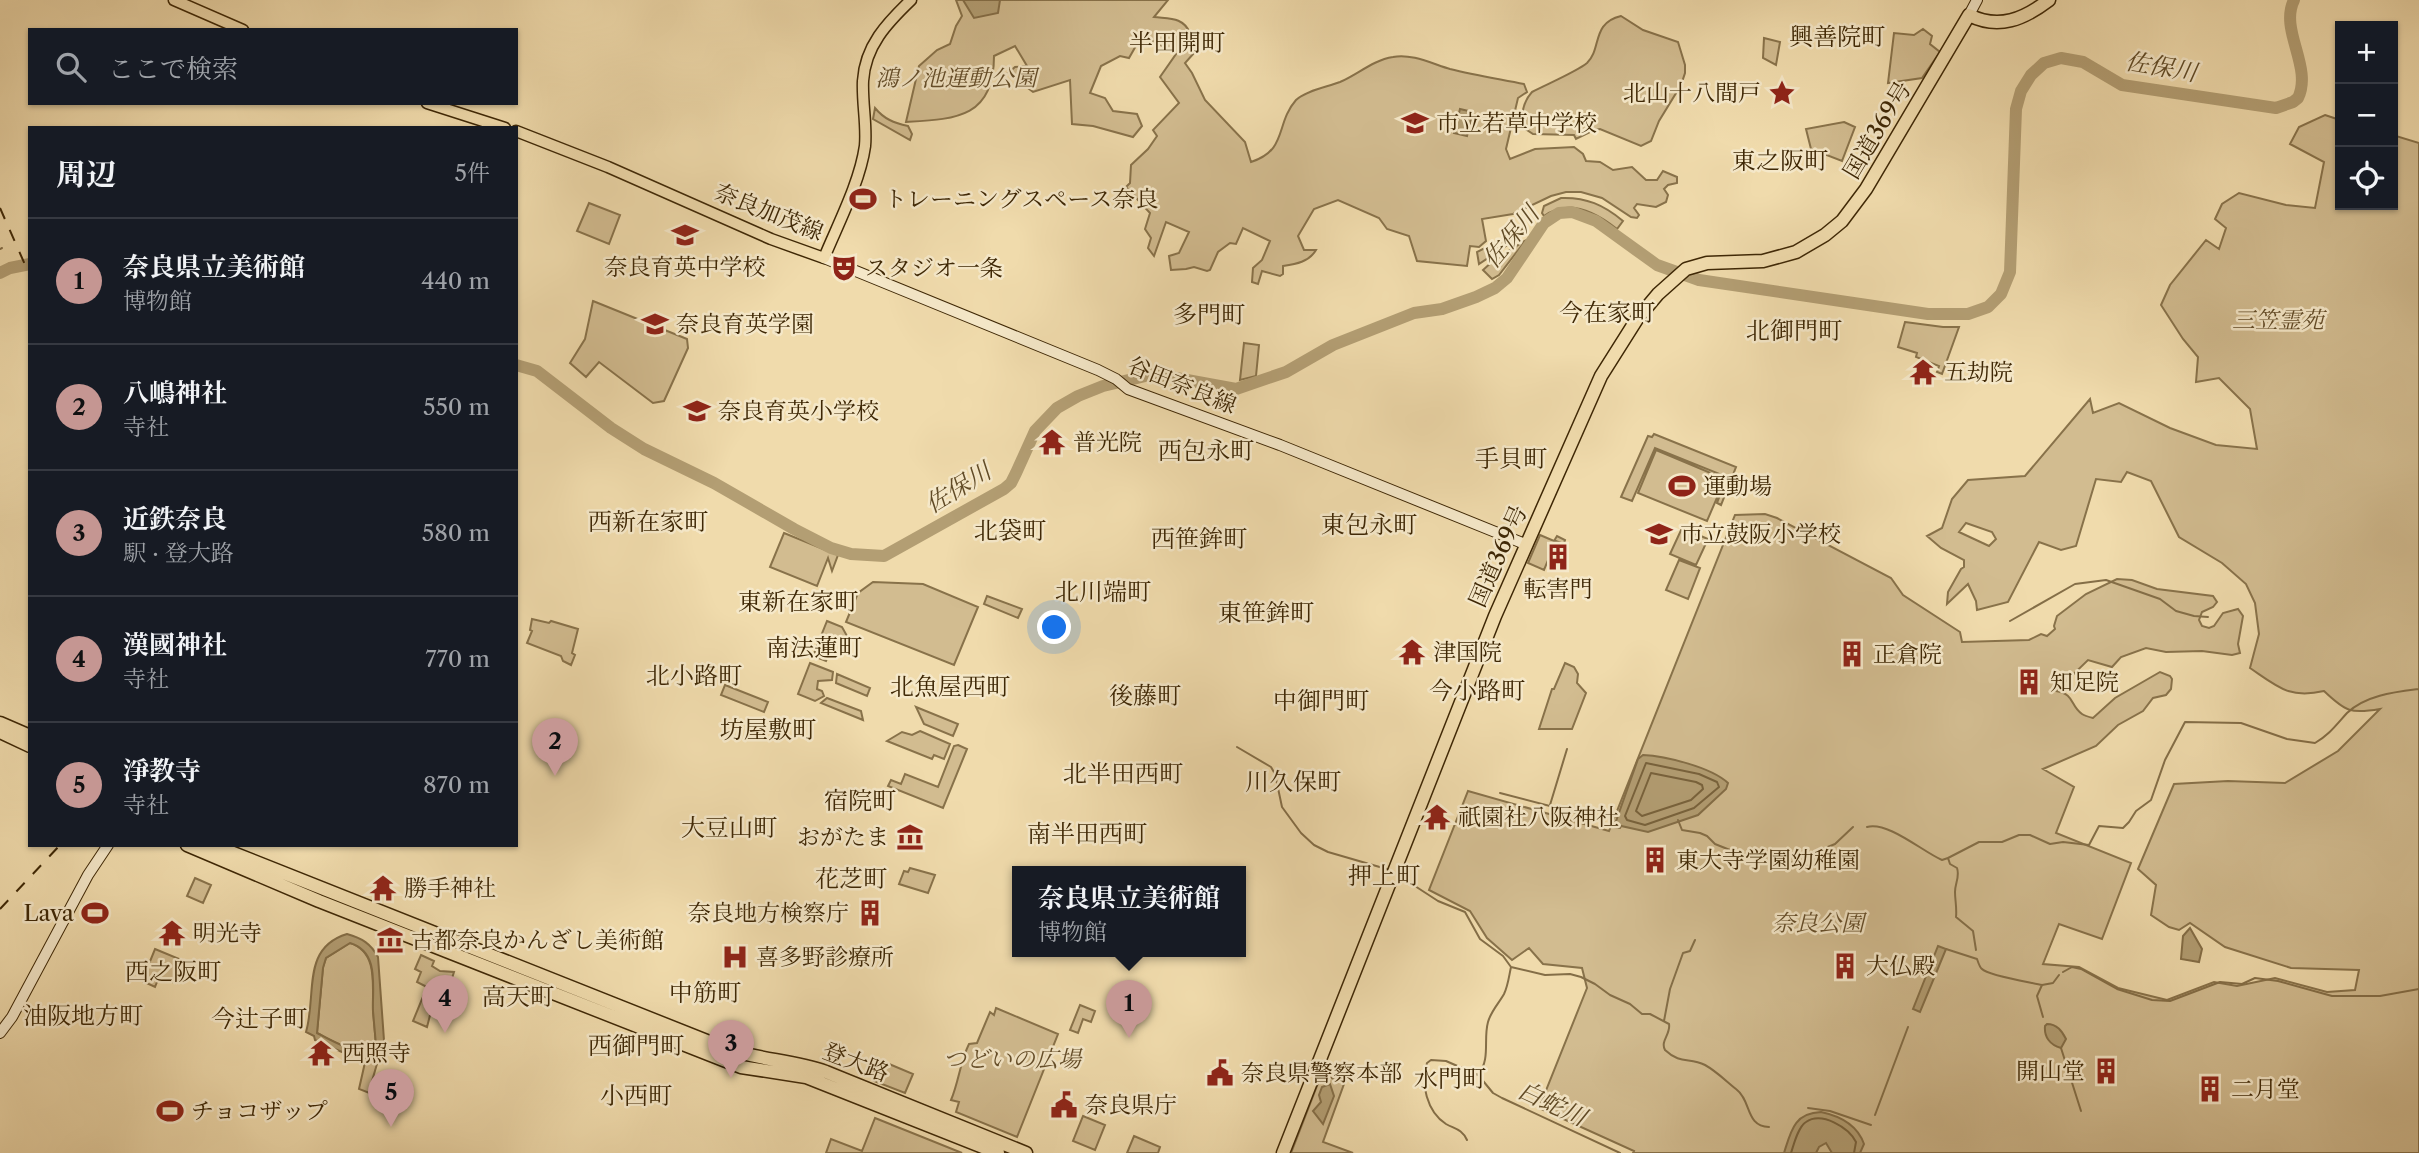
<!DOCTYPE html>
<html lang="ja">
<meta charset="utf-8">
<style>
:root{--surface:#171b24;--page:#20242c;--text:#f1f3f6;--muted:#9ea1a6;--line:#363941;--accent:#c59692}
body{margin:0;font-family:"Libre Caslon Text","Noto Serif JP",serif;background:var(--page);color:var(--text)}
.controls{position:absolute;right:21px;top:21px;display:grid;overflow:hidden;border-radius:0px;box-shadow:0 2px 5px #0004}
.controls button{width:63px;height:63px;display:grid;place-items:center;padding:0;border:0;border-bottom:2px solid var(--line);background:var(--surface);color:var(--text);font:35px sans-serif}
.you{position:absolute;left:1055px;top:628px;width:24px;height:24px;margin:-18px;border:5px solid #fff;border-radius:50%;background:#1a73e8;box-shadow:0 0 0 10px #1a73e833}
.badge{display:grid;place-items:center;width:46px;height:46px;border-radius:50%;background:var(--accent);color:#111;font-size:23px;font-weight:700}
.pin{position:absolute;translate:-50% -58px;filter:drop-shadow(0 2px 4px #0008)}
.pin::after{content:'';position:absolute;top:37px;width:24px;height:21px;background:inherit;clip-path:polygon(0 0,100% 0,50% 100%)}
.popup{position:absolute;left:1012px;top:866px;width:234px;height:91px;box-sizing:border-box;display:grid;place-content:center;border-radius:0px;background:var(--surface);filter:drop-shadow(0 2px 5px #0005);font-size:23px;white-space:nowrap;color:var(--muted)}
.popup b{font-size:26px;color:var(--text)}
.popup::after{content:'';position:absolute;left:50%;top:100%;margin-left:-14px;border:14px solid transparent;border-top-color:var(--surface)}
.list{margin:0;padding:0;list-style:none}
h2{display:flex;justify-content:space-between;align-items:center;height:91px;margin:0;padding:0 28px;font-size:30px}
h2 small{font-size:23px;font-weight:400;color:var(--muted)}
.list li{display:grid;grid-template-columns:46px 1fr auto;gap:21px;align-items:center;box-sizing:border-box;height:126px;padding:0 28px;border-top:2px solid var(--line)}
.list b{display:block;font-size:26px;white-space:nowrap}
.list p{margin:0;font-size:23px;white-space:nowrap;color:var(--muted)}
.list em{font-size:23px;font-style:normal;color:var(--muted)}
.icon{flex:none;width:38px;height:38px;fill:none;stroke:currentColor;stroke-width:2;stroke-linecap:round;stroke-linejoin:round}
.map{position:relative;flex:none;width:2419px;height:1153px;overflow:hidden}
.search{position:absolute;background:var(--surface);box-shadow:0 2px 5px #0004;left:28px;top:28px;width:490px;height:77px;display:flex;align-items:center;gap:18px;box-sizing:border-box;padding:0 24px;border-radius:0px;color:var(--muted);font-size:26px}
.panel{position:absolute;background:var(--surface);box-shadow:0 2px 5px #0004;left:28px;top:126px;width:490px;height:721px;border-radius:0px}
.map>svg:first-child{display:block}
</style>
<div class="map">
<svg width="2419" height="1153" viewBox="0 0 2419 1153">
<rect width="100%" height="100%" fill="#f0dbac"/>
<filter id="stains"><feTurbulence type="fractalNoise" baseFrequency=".00286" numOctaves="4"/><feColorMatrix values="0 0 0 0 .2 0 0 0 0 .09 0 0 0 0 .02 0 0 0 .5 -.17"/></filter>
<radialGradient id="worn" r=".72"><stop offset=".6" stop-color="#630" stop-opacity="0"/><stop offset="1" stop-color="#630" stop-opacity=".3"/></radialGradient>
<path fill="#d2bc90" stroke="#88724a" stroke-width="2" fill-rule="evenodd" d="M956,0H1168L1154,17C1170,19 1183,17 1190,33L1186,39L1194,53L1185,63L1192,73L1205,100L1245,142L1251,162C1288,150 1275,124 1296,100C1305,91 1327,87 1340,82C1357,75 1373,60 1393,57C1411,53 1433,64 1450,69C1474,75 1499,79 1524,84L1527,92L1518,98L1506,149L1510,159L1535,149L1574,147L1583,154L1586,161L1600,162L1613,170L1632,167L1646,180H1657L1663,171L1677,177V183L1668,185L1664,189L1668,195L1666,202L1656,207L1637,204L1634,208L1639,215L1637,218L1631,217L1602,198L1581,192H1566L1551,196L1513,214L1482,219L1486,241L1479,247L1470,246L1467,266L1417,261L1409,236L1387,229L1379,218L1338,200L1314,209L1298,236L1304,250H1316C1309,262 1296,264 1283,266V274L1280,276L1262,271L1258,284L1252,282L1253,268L1262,260L1270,241L1243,228L1236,244L1230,243L1218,252L1210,270L1207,271L1194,267L1186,269L1171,270L1169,256L1179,253L1189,232L1166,222L1154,256L1148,248L1151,238L1145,229L1150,213L1126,187L1130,183L1131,165L1148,149L1157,136L1153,130L1179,103L1160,77L1176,54L1153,41L1137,44L1129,58L1120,56L1101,66L1090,93L1105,98L1113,111L1137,114L1142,126L1133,137L1093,126L1072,124L1070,80L1033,92L1008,73L1015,67L1027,66L1015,46L994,56C994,118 956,119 906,122L919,66L937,50L950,44L956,26L962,16Z
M1621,16L1643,30L1678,42L1685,65V73L1681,85L1659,121L1651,141L1641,146L1600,129L1594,130L1576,139L1574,135L1533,134L1524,128C1520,116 1523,102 1532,92C1545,85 1576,72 1587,63C1602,49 1591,23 1621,16Z
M1923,29L1932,36L1930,44L1940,52L1922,78L1888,83L1894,33L1914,35Z
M1764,38L1780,42L1776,65L1763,58Z
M875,108C884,119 894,123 908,126L912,134L910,140L873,119Z
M2325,115L2340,120V205H2393V135L2419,143V1153H1633L1634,1151L1539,1108L1587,988L1582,968L1543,964L1529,948L1512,960L1487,938L1470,911L1429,890L1468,791L1609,831L1735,515L1765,514L1777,518L1891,578L1903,595L1960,632L1962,642L2029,640L2041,634L2047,636L2055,629L2054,626L2057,616L2086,594L2117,579L2132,580L2157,589L2213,596L2217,602L2213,607L2202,612L2199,620L2202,626L2209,628L2214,626L2223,613L2238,609L2243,616L2238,644L2240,653L2232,655L2202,651L2166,652L2146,648L2121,657L2112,667L2088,660L2056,691C2075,694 2070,706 2082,714C2085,716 2089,717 2093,718L2115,698L2160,672L2170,676L2172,679L2171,689L2166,695L2153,698L2143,711L2118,725L2096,746L2043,769L2074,787L2056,833L2131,863L2102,939L2059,924L2043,964L2079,967L2118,988L2167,1000L2214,982L2237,986L2275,978L2327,992L2355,990L2359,970L2291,968L2225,947L2190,923L2179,930L2169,927L2151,915L2156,885L2138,869L2174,784L2228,781L2285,783L2338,751L2380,709C2351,714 2346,712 2324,691C2289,699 2278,687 2250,668L2259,634L2255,603L2246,584L2222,563L2179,537L2151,481L2127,472L2121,482L2096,479L2076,546L2061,550L2039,542L2008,602L1977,610L1976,601L1968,584L1947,604L1948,592L1961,569L1964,567V560L1941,548L1927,536L1942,528L1952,499L1968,480L2025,476L2090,399L2093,413L2119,403L2170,428L2216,445L2257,449L2250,409L2219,378L2196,382L2198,357L2183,339L2161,305L2170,285L2206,240L2219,249L2226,228L2215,219L2222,204L2239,193L2286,205L2315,208L2324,162L2290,144L2299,127ZM1966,523L1992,532L1996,539L1989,546L1959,532Z
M1844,122L1855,127L1842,161L1811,149L1806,129Z
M1561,198C1586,197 1604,205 1623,221L1617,229C1596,212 1569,198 1544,216L1542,213L1544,206Z
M589,203L620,215L609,244L577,231Z
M1527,226L1506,246L1479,264L1477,252Z
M1526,240L1499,275L1492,279L1483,270L1494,260Z
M593,301L687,339L688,348L664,401L653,403L599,362L586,377L570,363L585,339Z
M1905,322L1943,327H1959L1942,374L1937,372L1939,366L1916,357L1917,353L1898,347Z
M1244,343L1259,345L1256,376L1240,380Z
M1654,434L1736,467L1721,505L1717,503L1727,477L1655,448L1632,501L1621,497L1648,436L1652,437Z
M1656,450L1725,479L1707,521L1638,493Z
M1682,528L1708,539L1696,565L1670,554Z
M784,533L838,555L832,571L828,558L817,586L770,567Z
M1540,535L1554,541L1557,536L1565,540L1564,544L1556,541L1544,570L1528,563Z
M1679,560L1700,568L1688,599L1666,590Z
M873,582L923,584L978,607L954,665L846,622L858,593Z
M987,596L1022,609L1018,618L984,604Z
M532,619L549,623L551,621L578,629L572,653L575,655L571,665L563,661L561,656L527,643L532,631L530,630Z
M827,621L842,627L847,636L844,643L835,640L826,661L813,656Z
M810,663L833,672L832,680L818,681L817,689L822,691L824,696L815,701L798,694Z
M1565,663L1574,667L1578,674L1577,683L1586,693L1572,729H1539L1552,689H1554Z
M837,674L870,688L867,696L836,683Z
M725,685L768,702L764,712L721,695Z
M827,698L861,711L863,720L821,703Z
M916,707L958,724L953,736L924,724Z
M920,731L950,744L944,759L934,755L932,759L887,741L902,732L912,735Z
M958,745L967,749L943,808L888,786L891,780L901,784L905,774L938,787L954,746Z
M910,868L935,875L928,893L899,884L904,871L908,872Z
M195,878L211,885L203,903L187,896Z
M350,943C379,952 372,987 373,1011C374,1023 375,1034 376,1045L372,1050C352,1053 335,1042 317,1033L323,967L326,958Z
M155,949L184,961L175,983L159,977L155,987L142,981Z
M421,955L434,961L432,966L440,971L454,972L448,991L437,988L427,1027L413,1021L427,987L417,982L421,972L415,969Z
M1080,1005L1095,1011L1091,1022L1083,1019L1078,1033L1070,1030Z
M996,1008L1058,1034L1017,1137L956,1112L959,1102L951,1100C959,1081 960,1062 969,1044L977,1043L990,1012L994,1015Z
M379,1057L372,1081L381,1086L377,1096L359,1089L366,1058Z
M882,1061L913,1074L905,1093L874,1081Z
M1322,1073L1344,1084L1323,1142L1353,1153H1291Z
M1083,1116L1105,1125L1095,1150L1073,1141Z
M875,1118L962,1153H826L831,1139L862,1151Z
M1134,1136L1160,1147L1158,1153H1127Z"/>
<path fill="#b39e73" stroke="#846e47" stroke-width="2" fill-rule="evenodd" d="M963,0H1000L998,13L974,18Z
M1460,109L1473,112L1467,136L1454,133Z
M1643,755C1665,756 1711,767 1728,783L1726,789L1698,815L1648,832L1621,826L1620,828L1614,827L1613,823L1616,821L1638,759Z
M2190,928L2202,949L2199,962L2181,959L2183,936Z
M347,934C362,938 371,944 378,957L385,1054C360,1062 337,1051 315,1040L314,1036L306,1032C317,994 301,948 347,934ZM350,943C380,952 372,987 373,1011C374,1022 375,1034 376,1045L372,1050C352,1053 334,1042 317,1033L323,968L326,958Z
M1938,946L1946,949L1920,1012L1913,1009Z
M2047,1024C2057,1024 2062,1031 2066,1039L2061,1048C2050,1045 2044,1037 2045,1026Z
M1330,1084L1334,1096L1323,1124L1313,1111L1321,1102L1319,1095L1322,1087Z
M1821,1112C1840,1116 1857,1124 1864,1144L1860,1153H1832L1826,1143L1819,1147L1816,1153H1784C1791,1131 1794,1113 1821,1112Z"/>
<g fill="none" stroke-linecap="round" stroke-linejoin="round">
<path stroke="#78623c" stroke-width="2" d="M1646,763L1699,774L1717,782L1719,787L1694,808L1645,825L1627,820L1625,816Z
M1651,773L1696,782L1702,785L1703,789L1691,800L1642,816L1636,811Z
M1791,1153C1794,1144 1798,1127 1806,1122C1822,1111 1849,1128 1856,1142L1854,1153"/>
<path stroke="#846e47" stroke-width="2" d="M0,249L2,248
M2010,621L2075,584L2106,580L2160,599L2176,611L2194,616L2208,617
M1237,747L1271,767L1275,774L1282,807L1301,833L1314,845L1328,852L1390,870
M1500,793L1592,817L1605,818
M1550,805L1567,749
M1678,820L1682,830L1700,833L1707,836L1715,844L1750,858L1774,864L1784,860L1802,866H1821L1824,862L1823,849L1835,844L1853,827
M1867,827C1888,821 1923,852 1942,860L1948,858L1950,864L1957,868C1960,877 1955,883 1955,892C1955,900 1957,908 1956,917L1973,931L1976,950
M1948,858L1979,842H2002L2019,835H2030L2050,844L2063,842L2089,845L2099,826L2123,828L2129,822L2136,811L2151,800L2165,760L2185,722L2241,723L2287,739L2315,743C2329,735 2336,725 2347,713C2366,695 2395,692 2419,689
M1398,875L1438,901L1465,912L1480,939L1503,956L1511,967C1509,976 1508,986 1504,994C1499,1003 1491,1011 1488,1022C1483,1040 1491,1059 1478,1075L1446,1061L1431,1060L1427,1063C1420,1083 1427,1112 1446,1124C1455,1129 1462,1129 1467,1140
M1946,949L1977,959C1978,962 1980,968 1982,969C1989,976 2029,982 2042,985L2037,996L2043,1017
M1511,967L1545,975L1570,974L1581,977L1595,984L1610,995L1630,1004L1642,1014H1650L1669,1024C1671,1034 1660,1041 1665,1050C1681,1065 1689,1057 1705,1065C1716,1071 1726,1081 1736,1089C1752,1101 1745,1126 1769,1127
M2063,972L2072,967L2081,969L2117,989L2152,1000L2170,1001L2220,982L2242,984L2255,978L2278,981L2332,996H2380L2419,989
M2042,985L2053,983L2059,975
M1664,1021L1670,989L1683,953L1690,951L1695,940
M2061,1048L2081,1111
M1479,1076L1493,1093L1502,1098L1620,1153
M1808,1108L1830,1111L1871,1125
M1875,1115L1908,1027"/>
<path stroke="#b39e73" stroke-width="12" d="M0,273L10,268L30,264
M516,365L537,371L611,428L644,449L714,483L794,529L831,548L851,554L884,556L1004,489L1011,483L1016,473L1035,431L1057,408L1078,396L1103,386L1154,374L1236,389L1286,372L1333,345L1414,313L1442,309L1476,297L1495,288L1507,278L1544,223L1559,213L1572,212L1596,221L1657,265L1699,280L1928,314H1968L1988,307L2001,294L2010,272L2016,109L2021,91L2031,75L2044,63L2061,58L2083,62L2122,85L2276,108L2293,102L2298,98C2313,67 2279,30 2294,0"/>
<g stroke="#3e2705" stroke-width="12">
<path id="secondary" d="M1969,15L1977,0
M824,258L1098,370L1116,379L1128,389L1280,445L1525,544
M0,1033L12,1017L88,875L108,845"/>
</g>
<g stroke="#3e2705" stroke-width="13">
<path id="primary" d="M174,0L243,30
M427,103L505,128
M516,131L608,167L771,239L824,258C838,224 860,182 865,146C867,125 862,103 863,81C865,46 887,23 911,0"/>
</g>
<g stroke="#3e2705" stroke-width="15">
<path id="trunk" d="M0,723L30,736
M0,732L30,746
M187,845L319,901L741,1067L806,1077L998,1153
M213,845L722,1047C756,1060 792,1060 826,1072L1026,1153
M1283,1153L1495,616L1601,376L1637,319L1658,294L1686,269L1707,263L1763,261L1796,252L1825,235L1842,221L1866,189L1969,15C1999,30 2024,19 2049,0"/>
</g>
<use href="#secondary" stroke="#f5e8c9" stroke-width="10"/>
<use href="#primary" stroke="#f0dbac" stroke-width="10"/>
<use href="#trunk" stroke="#f0dbac" stroke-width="12"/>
<path stroke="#3e2705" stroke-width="2" stroke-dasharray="12 12" stroke-linecap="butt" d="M0,208L30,276
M0,909L60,845"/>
</g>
<defs>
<g id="sight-bare" transform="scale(2.1)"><path d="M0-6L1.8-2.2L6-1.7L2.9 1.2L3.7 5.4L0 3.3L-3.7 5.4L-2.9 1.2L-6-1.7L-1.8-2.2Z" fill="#8f2418" stroke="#f5e8c9" stroke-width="2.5" paint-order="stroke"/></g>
<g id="school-bare" transform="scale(2.1)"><path d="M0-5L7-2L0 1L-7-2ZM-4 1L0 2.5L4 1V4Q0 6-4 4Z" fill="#8f2418" stroke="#f5e8c9" stroke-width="2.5" paint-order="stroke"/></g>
<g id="stadium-bare" transform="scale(2.1)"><path d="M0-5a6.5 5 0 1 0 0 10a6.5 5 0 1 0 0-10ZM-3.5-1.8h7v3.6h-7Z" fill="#8f2418" stroke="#f5e8c9" stroke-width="2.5" paint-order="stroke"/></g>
<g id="theatre-bare" transform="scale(2.1)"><path d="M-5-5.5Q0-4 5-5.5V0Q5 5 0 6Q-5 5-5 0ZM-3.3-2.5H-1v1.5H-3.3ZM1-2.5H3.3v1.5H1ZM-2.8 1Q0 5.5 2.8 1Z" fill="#8f2418" stroke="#f5e8c9" stroke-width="2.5" paint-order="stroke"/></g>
<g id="temple-bare" transform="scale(2.1)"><path d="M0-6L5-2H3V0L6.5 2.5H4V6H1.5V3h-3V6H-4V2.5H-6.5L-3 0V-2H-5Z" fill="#8f2418" stroke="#f5e8c9" stroke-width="2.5" paint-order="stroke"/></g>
<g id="building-bare" transform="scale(2.1)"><path d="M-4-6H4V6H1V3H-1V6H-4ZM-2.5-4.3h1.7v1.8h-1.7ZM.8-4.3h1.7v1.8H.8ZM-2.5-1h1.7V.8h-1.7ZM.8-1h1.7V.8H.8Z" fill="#8f2418" stroke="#f5e8c9" stroke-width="2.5" paint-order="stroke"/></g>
<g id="museum-bare" transform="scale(2.1)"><path d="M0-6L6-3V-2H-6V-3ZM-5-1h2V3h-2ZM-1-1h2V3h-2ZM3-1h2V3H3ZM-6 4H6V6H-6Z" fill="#8f2418" stroke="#f5e8c9" stroke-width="2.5" paint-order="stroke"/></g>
<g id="hospital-bare" transform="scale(2.1)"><path d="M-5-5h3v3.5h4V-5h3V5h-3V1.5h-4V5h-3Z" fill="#8f2418" stroke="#f5e8c9" stroke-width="2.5" paint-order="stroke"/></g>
<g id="civic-bare" transform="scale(2.1)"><path d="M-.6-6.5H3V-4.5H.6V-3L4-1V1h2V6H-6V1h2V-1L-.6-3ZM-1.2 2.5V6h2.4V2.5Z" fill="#8f2418" stroke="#f5e8c9" stroke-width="2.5" paint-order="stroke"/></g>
</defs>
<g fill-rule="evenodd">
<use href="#sight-bare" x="1782" y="93"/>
<use href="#school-bare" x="1415" y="123"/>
<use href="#stadium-bare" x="863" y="199"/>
<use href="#school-bare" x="685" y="235"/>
<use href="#theatre-bare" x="844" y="268"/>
<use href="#school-bare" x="655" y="324"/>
<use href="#temple-bare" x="1923" y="372"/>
<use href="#school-bare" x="697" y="411"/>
<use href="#temple-bare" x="1052" y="442"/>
<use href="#stadium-bare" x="1682" y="486"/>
<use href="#school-bare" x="1659" y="534"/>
<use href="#building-bare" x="1558" y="557"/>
<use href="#temple-bare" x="1412" y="652"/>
<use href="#building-bare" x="1852" y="654"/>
<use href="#building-bare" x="2029" y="682"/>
<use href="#temple-bare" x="1437" y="817"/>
<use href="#museum-bare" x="910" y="837"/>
<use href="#building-bare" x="1655" y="860"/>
<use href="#temple-bare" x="383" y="888"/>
<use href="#stadium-bare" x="95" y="913"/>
<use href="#building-bare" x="870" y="913"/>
<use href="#temple-bare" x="172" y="933"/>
<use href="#museum-bare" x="390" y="940"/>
<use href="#hospital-bare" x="735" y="957"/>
<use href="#building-bare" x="1845" y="966"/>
<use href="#temple-bare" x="321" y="1053"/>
<use href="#building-bare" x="2106" y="1071"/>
<use href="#civic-bare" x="1220" y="1073"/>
<use href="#building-bare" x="2210" y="1089"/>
<use href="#civic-bare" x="1064" y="1105"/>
<use href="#stadium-bare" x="170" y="1111"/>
</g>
<g text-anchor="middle" stroke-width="5" stroke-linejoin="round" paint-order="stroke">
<g font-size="23" font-style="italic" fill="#634c28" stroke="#f5e8c9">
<text x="956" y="86">鴻ノ池運動公園</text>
<text x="2278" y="328">三笠霊苑</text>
<text x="1818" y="931">奈良公園</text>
<text x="1012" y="1067">つどいの広場</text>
</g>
<g font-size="23" fill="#3e2705" stroke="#f5e8c9" text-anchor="start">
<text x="1761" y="101" text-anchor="end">北山十八間戸</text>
<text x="1436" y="131">市立若草中学校</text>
<text x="884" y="207">トレーニングスペース奈良</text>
<text x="685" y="275" text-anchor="middle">奈良育英中学校</text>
<text x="865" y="276">スタジオ一条</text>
<text x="676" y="332">奈良育英学園</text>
<text x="1944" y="380">五劫院</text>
<text x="718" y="419">奈良育英小学校</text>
<text x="1073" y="450">普光院</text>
<text x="1703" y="494">運動場</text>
<text x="1680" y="542">市立鼓阪小学校</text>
<text x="1558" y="597" text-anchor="middle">転害門</text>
<text x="1433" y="660">津国院</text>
<text x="1873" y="662">正倉院</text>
<text x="2050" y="690">知足院</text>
<text x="1458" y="825">祇園社八阪神社</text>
<text x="889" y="845" text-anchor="end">おがたま</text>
<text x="1676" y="868">東大寺学園幼稚園</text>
<text x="404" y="896">勝手神社</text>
<text x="74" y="921" text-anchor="end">Lava</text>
<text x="849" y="921" text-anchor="end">奈良地方検察庁</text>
<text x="193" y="941">明光寺</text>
<text x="411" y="948">古都奈良かんざし美術館</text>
<text x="756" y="965">喜多野診療所</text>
<text x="1866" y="974">大仏殿</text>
<text x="342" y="1061">西照寺</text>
<text x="2085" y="1079" text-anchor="end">開山堂</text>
<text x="1241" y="1081">奈良県警察本部</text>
<text x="2231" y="1097">二月堂</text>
<text x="1085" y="1113">奈良県庁</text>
<text x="191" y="1119">チョコザップ</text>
</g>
<g font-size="23" fill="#3e2705" stroke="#f5e8c9">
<text transform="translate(1877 130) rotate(-59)" y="8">国道369号</text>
<text transform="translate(769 212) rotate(22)" y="8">奈良加茂線</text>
<text transform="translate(1182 385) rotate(22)" y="8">谷田奈良線</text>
<text transform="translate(1498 556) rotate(-66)" y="8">国道369号</text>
<text transform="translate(856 1062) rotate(21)" y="8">登大路</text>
</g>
<g font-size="24" fill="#3e2705" stroke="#f5e8c9">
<text x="1837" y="45">興善院町</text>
<text x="1177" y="51">半田開町</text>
<text x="1780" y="169">東之阪町</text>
<text x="1607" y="321">今在家町</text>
<text x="1209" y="323">多門町</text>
<text x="1794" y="339">北御門町</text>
<text x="1206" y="459">西包永町</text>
<text x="1511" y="467">手貝町</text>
<text x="648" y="530">西新在家町</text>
<text x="1369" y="533">東包永町</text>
<text x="1010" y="539">北袋町</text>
<text x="1199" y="547">西笹鉾町</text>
<text x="1103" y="600">北川端町</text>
<text x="798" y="610">東新在家町</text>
<text x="1266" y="621">東笹鉾町</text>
<text x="814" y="656">南法蓮町</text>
<text x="694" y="684">北小路町</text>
<text x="950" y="695">北魚屋西町</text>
<text x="1477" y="699">今小路町</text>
<text x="1145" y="704">後藤町</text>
<text x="1321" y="709">中御門町</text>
<text x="768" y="738">坊屋敷町</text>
<text x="1123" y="782">北半田西町</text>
<text x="1293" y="790">川久保町</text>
<text x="860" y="809">宿院町</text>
<text x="729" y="836">大豆山町</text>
<text x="1087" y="842">南半田西町</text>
<text x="1384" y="884">押上町</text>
<text x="851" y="887">花芝町</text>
<text x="173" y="980">西之阪町</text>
<text x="705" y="1001">中筋町</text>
<text x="518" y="1005">高天町</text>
<text x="83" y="1024">油阪地方町</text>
<text x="259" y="1027">今辻子町</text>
<text x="636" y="1054">西御門町</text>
<text x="1450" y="1087">水門町</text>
<text x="636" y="1104">小西町</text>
</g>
<g font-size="24" font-style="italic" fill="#614b26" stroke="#f5e8c9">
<text transform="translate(2161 67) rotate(10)" y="8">佐保川</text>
<text transform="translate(1511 237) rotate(-50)" y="8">佐保川</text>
<text transform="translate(958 488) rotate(-32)" y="8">佐保川</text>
<text transform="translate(1552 1104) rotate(25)" y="8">白蛇川</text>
</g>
</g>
<rect width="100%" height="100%" filter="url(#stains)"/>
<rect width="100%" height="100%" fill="url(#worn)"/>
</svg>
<div class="controls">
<button>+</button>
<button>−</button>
<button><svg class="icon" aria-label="locate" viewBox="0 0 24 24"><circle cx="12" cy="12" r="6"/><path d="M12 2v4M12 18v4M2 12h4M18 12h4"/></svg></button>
</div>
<div class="you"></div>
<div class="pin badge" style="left:1129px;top:1038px">1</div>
<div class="popup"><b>奈良県立美術館</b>博物館</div>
<div class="pin badge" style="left:555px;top:776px">2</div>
<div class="pin badge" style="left:731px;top:1078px">3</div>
<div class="pin badge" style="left:445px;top:1033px">4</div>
<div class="pin badge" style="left:391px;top:1127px">5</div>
<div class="search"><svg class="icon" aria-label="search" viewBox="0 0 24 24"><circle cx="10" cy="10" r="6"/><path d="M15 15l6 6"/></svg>ここで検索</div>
<section class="panel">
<h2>周辺<small>5件</small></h2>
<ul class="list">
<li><span class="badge">1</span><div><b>奈良県立美術館</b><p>博物館</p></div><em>440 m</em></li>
<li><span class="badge">2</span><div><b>八嶋神社</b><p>寺社</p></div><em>550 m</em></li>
<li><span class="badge">3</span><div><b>近鉄奈良</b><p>駅 · 登大路</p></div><em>580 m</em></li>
<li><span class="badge">4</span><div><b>漢國神社</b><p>寺社</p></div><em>770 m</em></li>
<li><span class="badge">5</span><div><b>淨教寺</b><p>寺社</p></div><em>870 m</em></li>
</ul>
</section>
</div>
